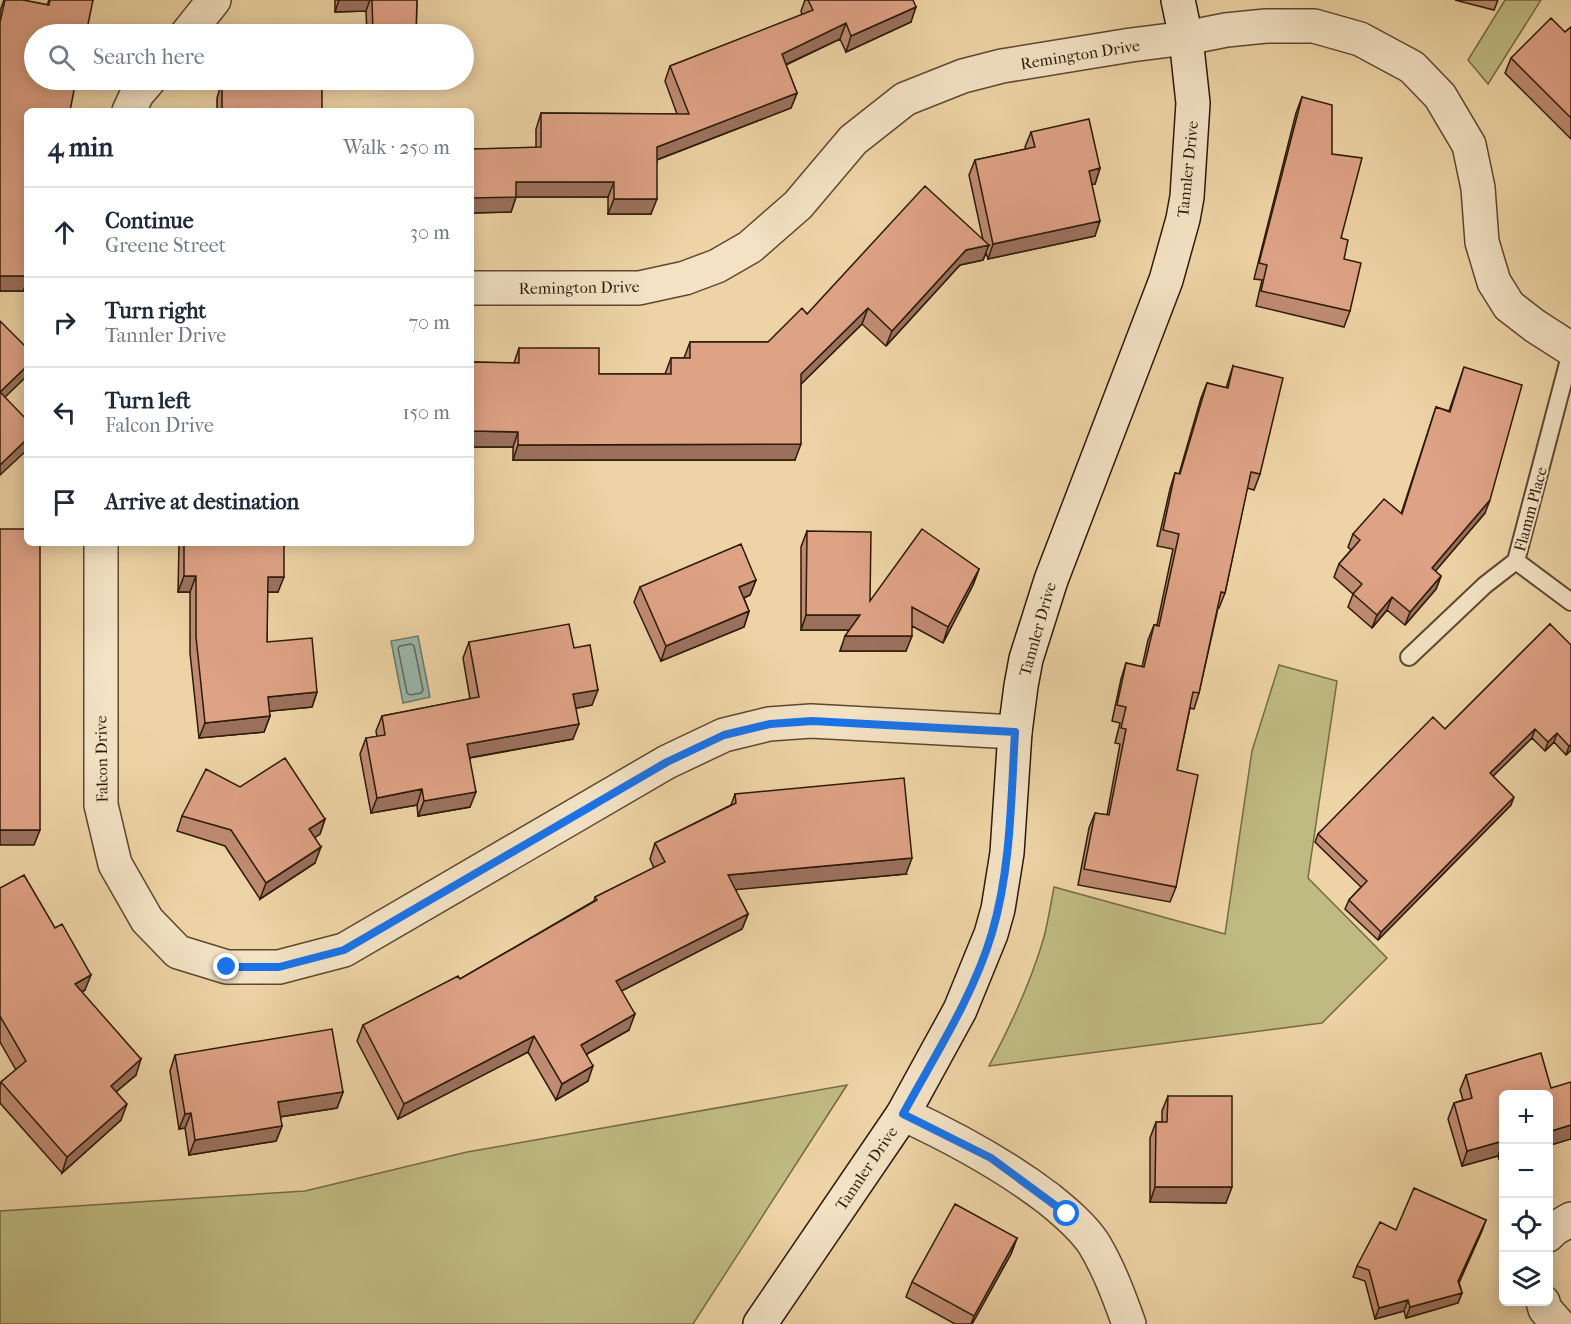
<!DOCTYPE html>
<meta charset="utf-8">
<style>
:root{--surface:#fff;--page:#f6f6f7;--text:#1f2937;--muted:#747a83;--line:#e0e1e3}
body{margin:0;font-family:"IM FELL French Canon",serif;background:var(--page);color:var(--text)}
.controls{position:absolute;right:18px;bottom:18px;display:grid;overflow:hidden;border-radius:9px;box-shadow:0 3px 15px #0003}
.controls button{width:54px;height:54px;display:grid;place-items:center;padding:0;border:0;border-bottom:2px solid var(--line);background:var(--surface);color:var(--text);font:30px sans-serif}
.stop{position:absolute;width:18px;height:18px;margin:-14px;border:4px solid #1a73e8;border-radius:50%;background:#fff}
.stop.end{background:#1a73e8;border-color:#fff;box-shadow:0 2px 6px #0008}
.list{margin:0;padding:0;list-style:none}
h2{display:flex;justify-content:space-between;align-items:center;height:78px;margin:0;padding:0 24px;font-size:26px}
h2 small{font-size:20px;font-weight:400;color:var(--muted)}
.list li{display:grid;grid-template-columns:39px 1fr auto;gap:18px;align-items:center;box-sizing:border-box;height:90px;padding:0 24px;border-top:2px solid var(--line)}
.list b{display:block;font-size:22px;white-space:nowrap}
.list p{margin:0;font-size:20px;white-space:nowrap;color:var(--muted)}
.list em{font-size:20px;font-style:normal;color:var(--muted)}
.icon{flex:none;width:33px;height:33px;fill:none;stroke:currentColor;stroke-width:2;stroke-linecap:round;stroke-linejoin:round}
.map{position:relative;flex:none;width:1571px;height:1324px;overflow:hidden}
.search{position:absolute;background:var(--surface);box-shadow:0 3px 15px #0003;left:24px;top:24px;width:450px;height:66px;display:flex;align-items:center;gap:15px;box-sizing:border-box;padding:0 21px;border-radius:33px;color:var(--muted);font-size:22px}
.panel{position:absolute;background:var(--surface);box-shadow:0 3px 15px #0003;left:24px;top:108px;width:450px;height:438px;border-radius:9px}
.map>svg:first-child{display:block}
</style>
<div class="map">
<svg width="1571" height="1324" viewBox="0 0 1571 1324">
<rect width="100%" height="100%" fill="#edd3a5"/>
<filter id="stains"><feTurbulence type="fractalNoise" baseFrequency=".00333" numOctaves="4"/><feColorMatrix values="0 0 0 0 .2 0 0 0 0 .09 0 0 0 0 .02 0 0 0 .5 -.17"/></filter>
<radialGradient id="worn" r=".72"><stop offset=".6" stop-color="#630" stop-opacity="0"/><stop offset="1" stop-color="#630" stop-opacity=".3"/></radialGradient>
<path fill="#bfba82" stroke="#766a45" stroke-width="1.5" d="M1505,0H1541L1488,84L1468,60Z
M1279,665L1337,681L1308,878L1387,958L1322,1023L989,1066C1011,1025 1031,982 1044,937C1048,921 1051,904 1054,887L1225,934L1252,751Z
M847,1085L693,1324H0V1211L305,1191L467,1152Z"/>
<path fill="#99b7aa" stroke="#6d7869" stroke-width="1.5" d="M418,636L430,697L403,703L391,641Z"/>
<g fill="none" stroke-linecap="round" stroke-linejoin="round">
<path stroke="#626859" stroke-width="1.5" d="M411,644L414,646L423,690L421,693L410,695L407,693L398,648L400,646Z"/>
<g stroke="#5c482f" stroke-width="20">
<path id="lane" d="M1516,561L1571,602
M1409,657L1485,585L1516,561L1571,352"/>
</g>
<g stroke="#5c482f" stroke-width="36">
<path id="street" d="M187,34L214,0
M129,111L137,94L149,80
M471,288H639L685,278L717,266L750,247L798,205L853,140L905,99L963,76L1002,66L1131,45L1186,38L1226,30L1266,26H1314L1360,39L1412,67L1440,96L1469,145L1478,188L1482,242L1494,282L1509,306L1535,326L1571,349
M101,543V805L115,864L147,920L178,952L227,967H279L344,950L667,762L724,735L769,724L811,721L1015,732
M903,1114C955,1138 1003,1164 1049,1199C1065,1212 1083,1227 1094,1244C1109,1269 1119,1296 1129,1324
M1548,1235L1554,1229L1571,1219
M1543,1302L1545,1309L1558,1324"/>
</g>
<g stroke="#2c1a08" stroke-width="36">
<path id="secondary" d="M760,1324L903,1114L960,1010L991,934L998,909L1007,853L1015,732L1021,686L1026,659L1051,580L1166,280L1183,219L1187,197L1193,103L1186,38L1178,0"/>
</g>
<use href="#lane" stroke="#f3e2c4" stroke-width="16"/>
<use href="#street" stroke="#f3e2c4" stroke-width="33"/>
<use href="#secondary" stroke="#f3e2c4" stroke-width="33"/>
</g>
<path fill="#bf8b72" stroke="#2c1a08" stroke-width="1.5" d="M4,0H23L47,5L49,0H93L27,111L23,291H0V11Z
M335,0H417L416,34H367L366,11L335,12Z
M805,0H913L911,22L846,52L840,39L786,65L797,93L791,108L657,160L651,214H608V197H516L511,212L471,213V132L472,149L536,148V129L541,113L677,114L665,81L670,66L802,15L801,11Z
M1455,0H1498L1494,10Z
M1571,27V139L1505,73L1511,58L1565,32Z
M222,82L322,111H217V98Z
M1302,97L1332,154L1350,311L1344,327L1256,306L1262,280L1254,279L1296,113Z
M1031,132L1100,168L1095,184H1092L1095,236L988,259L986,253L983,260L960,265L886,346L862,324L801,384L795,460H513V447H471V362L514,363L519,348L599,374H665L671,358H684L690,342H768L807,314L983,240L969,175L975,160L1026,149L1025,147Z
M1233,366L1260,474L1254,490L1247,488L1225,593L1219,608H1218L1199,693L1194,709L1190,708L1177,770L1176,887L1170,902L1078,885L1089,828L1095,813L1107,815L1120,744L1115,743L1120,723L1112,721L1121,679L1126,663L1142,667L1148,640L1154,625H1157L1173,549L1157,546L1170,489L1175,473L1179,474L1201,398L1207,383L1226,388Z
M1464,367L1485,513L1435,571L1441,576L1436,589L1405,625L1387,610L1372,628L1348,607L1353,594L1334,577L1339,564L1351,550L1348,547L1353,534L1401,514L1436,407L1449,411Z
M807,531L870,601L979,569L973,585L943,643L912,626L906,651H840L849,630H801V547Z
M179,543H284L278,592H267V642L317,692L312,707L269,711L270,716L264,732L199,738L190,653V592H178Z
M756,580L750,595L744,598L749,611L744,627L661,661L634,602L640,587Z
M1550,624L1571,750L1566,755L1554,742L1545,751L1532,738L1493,776L1511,805L1378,940L1345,909L1349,900L1361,887L1315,842L1318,834L1445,729Z
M469,642L574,648L592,705L576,708L573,739L470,758V807L418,816L417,805L371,813L360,754L366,738L377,737L376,731L382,716L470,699L463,658Z
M240,787L325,819L320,834L315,837V863L260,899L225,846L177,831L182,816Z
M735,794L906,874L735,889L748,914L742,929L621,991L629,1030L587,1054L588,1081L556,1100L528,1052L398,1119L357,1041L363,1025L460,979L594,901L595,897L654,868L650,859L655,843L731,805Z
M0,888L85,990L82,992L136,1075L116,1092L121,1120L62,1173L0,1103V1086L1,1082L16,1070L0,1042Z
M175,1055L343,1092L337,1108L280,1117L282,1126L276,1141L189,1155L185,1128L179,1129L170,1071Z
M1466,1075L1551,1088L1571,1139L1503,1095V1158L1499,1159L1498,1156L1462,1166L1448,1119L1454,1103L1463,1100L1460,1090Z
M1168,1096L1226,1203L1150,1202V1138L1156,1122H1162V1111Z
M1486,1220L1459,1282L1462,1293L1458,1303L1406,1318L1404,1311L1375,1319L1365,1281L1353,1277L1357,1266L1396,1230Z
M1017,1238L1011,1254L972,1324H955L906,1297L912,1282Z"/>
<path fill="#9b715d" stroke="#2c1a08" stroke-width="1.5" d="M339,0H370L366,11L335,12Z
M916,7L911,22L846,52L851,36Z
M846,23L840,39L776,69L782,54Z
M373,32L416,34H372Z
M797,93L791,108L651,162L657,147Z
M1100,168L1095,184L1083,186L1089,171Z
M516,182H614L608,197H516L511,212L471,213V198Z
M614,199H657L651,214H608Z
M1100,221L1095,236L988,259L993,244Z
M989,245L983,260L960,265L886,346L892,331L966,250Z
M0,276H27V282L23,291H0Z
M868,308L862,324L795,390L801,374Z
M27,366V376L0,402V392Z
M471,431L518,432L513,447H471Z
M27,439V450L0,475V465Z
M801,444L795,460H513L518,445Z
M1490,500L1485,513L1427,581L1432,568Z
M979,569L973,585L943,643L948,627Z
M184,576H196L190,592H178Z
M1441,576L1436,589L1405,625L1410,612Z
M268,577H284L278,592H262Z
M756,580L750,595L734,602L739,587Z
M1392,597L1387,610L1372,628L1377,615Z
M749,611L744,627L661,661L666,646Z
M806,615H860L855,630H801Z
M845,636H912L906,651H840Z
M598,690L592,705L568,710L573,694Z
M317,692L312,707L262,712L268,697Z
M270,716L264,732L199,738L205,723Z
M579,724L573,739L462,759L467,744Z
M1535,729L1532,738L1487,782L1490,773Z
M1557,733L1554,742L1545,751L1548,742Z
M1571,745V750L1566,755L1569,746Z
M422,789L417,805L371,813L377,798Z
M476,792L470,807L418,816L424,801Z
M1514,797L1511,805L1378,940L1381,932Z
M325,819L320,834L304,845L309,829Z
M0,830H40L34,845H0Z
M321,847L315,863L260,899L266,883Z
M912,858L906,874L722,891L728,875Z
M748,914L742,929L610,997L616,981Z
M91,975L85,990L69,999L75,984Z
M635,1014L629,1030L576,1060L581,1045Z
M534,1036L528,1052L398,1119L404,1104Z
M141,1059L136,1075L105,1101L111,1086Z
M593,1066L588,1081L556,1100L562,1084Z
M343,1092L337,1108L272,1118L278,1102Z
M127,1104L121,1120L62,1173L67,1157Z
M191,1113L185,1128L179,1129L185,1114Z
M1571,1125V1139L1548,1146V1132Z
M282,1126L276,1141L189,1155L195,1140Z
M1503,1141L1498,1156L1462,1166L1467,1151Z
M1503,1147V1158L1499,1159Z
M1155,1187H1232L1226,1203L1150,1202Z
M1486,1220L1482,1231L1455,1292L1458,1281Z
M1017,1238L1011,1254L972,1324H971L974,1316Z
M1462,1293L1458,1303L1406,1318L1410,1307Z
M1408,1300L1404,1311L1375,1319L1379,1308Z"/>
<path fill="#dea285" stroke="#2c1a08" stroke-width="1.5" d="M5,0H23L49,5L50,0H93L86,34H34V80H76L70,111H27V276H0V22Z
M372,0H417L416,34L373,32Z
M808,0H913L916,7L851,36L846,23L782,54L797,93L657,147V199H614V182H516V197L471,198V132L472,149L541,147V113L689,114L670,66L813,10Z
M1551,18L1565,32L1571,27V118L1511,58Z
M222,82L322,83V111H222Z
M1302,97L1332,105V154L1362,158L1341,238L1348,240L1344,259L1361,263L1350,311L1261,291L1267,265L1259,263Z
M1089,119L1100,168L1089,171L1100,221L993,244L975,160L1035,147L1031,132Z
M925,186L989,245L966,250L892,331L868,308L801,374V444L518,445V432L471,431V362L519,363V348H599V374H671V358H690V342H768L802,308L807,314Z
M0,321L27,348V366L0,392L27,420V439L0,465Z
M1233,366L1283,378L1260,474L1251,472L1225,593L1221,592L1199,693L1193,692L1177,770L1198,775L1176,887L1084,869L1095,813L1109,815L1126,729L1121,728L1126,707L1117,705L1126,663L1144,667L1154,625L1159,626L1179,534L1163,530L1175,473L1180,474L1207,383L1228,388Z
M1464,367L1522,385L1490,500L1432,568L1441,576L1410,612L1392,597L1377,615L1353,594L1362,584L1339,564L1360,540L1353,534L1384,499L1402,514L1436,407L1450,412Z
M0,529H27V543H40V830H0Z
M922,529L979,569L948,627L912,607V636H845L860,615H806L807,531L871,532L870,601Z
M184,543H284V577H268L267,642L312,638L317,692L268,697L270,716L205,723L196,637V576H184Z
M741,544L756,580L739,587L749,611L666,646L640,587Z
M569,624L574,648L590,645L598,690L573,694L579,724L467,744L476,792L424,801L422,789L377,798L366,738L385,735L382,716L479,697L469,642Z
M1550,624L1571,645V745L1569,746L1557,733L1548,742L1535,729L1490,773L1514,797L1381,932L1349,900L1367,881L1318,834L1433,717L1445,729Z
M285,758L325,819L309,829L321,847L266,883L231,830L182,816L206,769L240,787Z
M904,778L912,858L728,875L748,914L616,981L635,1014L581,1045L593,1066L562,1084L534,1036L404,1104L363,1025L458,976L460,979L597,900L595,897L665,862L655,843L736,803L735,794Z
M24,875L55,928L62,924L91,975L75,984L141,1059L111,1086L127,1104L67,1157L1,1082L26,1061L0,1016V888Z
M332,1029L343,1092L278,1102L282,1126L195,1140L191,1113L185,1114L175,1055Z
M1541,1053L1551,1088L1571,1082V1125L1548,1132V1095H1503V1141L1467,1151L1454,1103L1472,1098L1466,1075Z
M1168,1096H1232V1187H1155L1156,1122H1167Z
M1414,1188L1486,1220L1458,1281L1462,1293L1410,1307L1408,1300L1379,1308L1369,1270L1357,1266L1380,1222L1396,1230Z
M955,1204L1017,1238L974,1316L912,1282Z"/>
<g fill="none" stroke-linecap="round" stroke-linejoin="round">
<path stroke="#1a73e8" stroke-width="8" d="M227,967H279L344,950L667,762L724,735L770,724L812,721L1015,732C1011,799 1011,868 992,933C973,997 935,1055 903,1114L991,1158L1067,1214"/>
</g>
<g text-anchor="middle" stroke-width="4.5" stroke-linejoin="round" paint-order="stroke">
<g font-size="16" fill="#2c1a08" stroke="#f3e2c4">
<text transform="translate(1080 54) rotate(-9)" y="6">Remington Drive</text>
<text transform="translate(1187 169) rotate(-84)" y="6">Tannler Drive</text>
<text transform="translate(579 287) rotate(-1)" y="6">Remington Drive</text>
<text transform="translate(1530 509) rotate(-75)" y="6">Flamm Place</text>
<text transform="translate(1037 629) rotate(-74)" y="6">Tannler Drive</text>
<text transform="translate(101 759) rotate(-91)" y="6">Falcon Drive</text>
<text transform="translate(866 1168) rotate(-56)" y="6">Tannler Drive</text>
</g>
</g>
<rect width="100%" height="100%" filter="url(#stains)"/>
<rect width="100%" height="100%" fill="url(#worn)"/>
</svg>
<div class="controls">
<button>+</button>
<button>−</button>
<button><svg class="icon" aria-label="locate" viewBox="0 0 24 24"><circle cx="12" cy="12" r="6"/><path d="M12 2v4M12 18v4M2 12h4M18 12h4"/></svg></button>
<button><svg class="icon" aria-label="layers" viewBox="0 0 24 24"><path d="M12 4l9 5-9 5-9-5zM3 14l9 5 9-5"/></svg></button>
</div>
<div class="stop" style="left:1067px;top:1214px"></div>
<div class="stop end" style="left:227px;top:967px"></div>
<div class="search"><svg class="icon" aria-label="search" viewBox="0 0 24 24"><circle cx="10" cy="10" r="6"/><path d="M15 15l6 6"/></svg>Search here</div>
<section class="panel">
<h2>4 min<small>Walk · 250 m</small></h2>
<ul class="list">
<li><svg class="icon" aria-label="ahead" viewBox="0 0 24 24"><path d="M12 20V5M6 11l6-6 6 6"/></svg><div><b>Continue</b><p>Greene Street</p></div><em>30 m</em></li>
<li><svg class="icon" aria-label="right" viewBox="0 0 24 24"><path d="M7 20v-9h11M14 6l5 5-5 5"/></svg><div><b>Turn right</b><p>Tannler Drive</p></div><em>70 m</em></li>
<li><svg class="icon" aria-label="left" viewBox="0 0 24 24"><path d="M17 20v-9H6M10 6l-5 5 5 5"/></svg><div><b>Turn left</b><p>Falcon Drive</p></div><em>150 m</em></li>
<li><svg class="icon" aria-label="arrive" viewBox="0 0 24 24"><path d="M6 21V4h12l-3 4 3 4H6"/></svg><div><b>Arrive at destination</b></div></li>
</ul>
</section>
</div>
